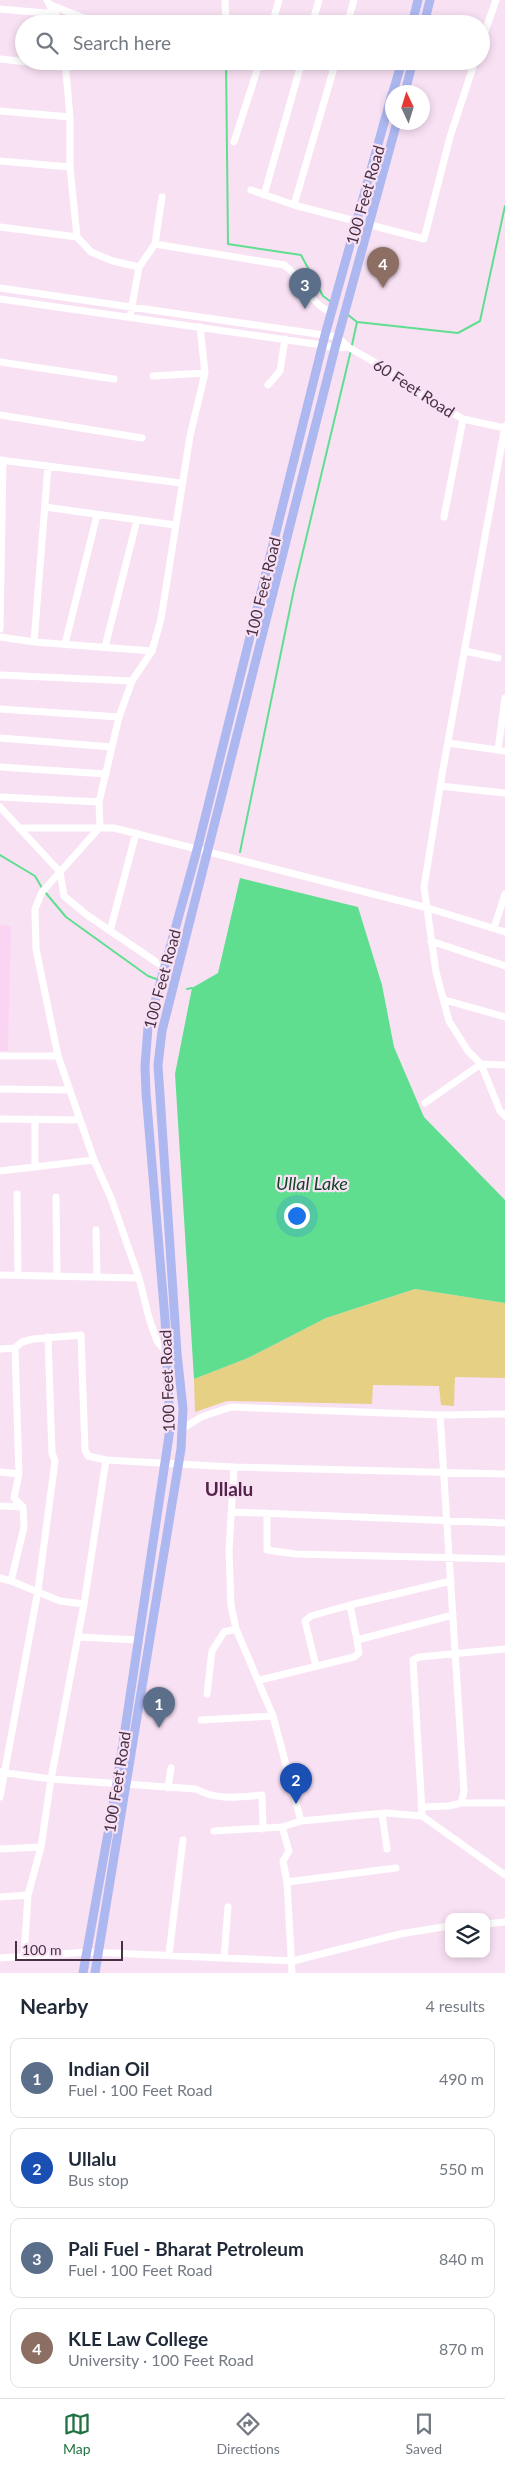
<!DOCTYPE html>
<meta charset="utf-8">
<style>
:root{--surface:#fff;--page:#f6f6f7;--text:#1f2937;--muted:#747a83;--line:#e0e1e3;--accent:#217243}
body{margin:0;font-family:Lato,sans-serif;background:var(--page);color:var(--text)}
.controls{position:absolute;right:15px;bottom:15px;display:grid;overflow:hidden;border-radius:10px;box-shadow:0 2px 8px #0003}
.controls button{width:45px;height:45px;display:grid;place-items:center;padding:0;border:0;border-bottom:1px solid var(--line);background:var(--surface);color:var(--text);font:25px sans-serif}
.compass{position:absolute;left:385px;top:85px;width:45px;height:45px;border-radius:50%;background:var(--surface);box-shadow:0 2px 8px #0003;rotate:356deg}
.scale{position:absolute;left:15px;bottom:12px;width:108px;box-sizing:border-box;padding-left:5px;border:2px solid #483144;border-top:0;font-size:14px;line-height:18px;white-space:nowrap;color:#483144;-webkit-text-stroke:4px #f9e1f4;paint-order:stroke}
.you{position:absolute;left:296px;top:1215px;width:18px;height:18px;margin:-12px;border:4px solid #fff;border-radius:50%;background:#1a73e8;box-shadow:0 0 0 8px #1a73e833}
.badge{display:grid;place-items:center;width:32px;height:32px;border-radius:50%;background:var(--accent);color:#fff;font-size:16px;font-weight:700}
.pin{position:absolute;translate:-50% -41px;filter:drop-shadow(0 1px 2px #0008)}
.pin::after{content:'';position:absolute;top:26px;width:18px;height:15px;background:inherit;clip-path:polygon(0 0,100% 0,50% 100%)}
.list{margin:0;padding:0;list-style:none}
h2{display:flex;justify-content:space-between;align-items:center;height:65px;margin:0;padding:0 20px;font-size:21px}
h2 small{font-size:16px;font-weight:400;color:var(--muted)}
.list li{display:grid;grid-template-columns:32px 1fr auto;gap:15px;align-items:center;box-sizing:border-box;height:80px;margin:0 10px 10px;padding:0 10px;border:1px solid var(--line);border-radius:10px}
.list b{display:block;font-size:19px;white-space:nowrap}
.list p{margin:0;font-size:16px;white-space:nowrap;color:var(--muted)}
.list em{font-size:16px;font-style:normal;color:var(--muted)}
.icon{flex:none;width:28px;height:28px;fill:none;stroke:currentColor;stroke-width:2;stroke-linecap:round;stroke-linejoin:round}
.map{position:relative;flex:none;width:505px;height:1973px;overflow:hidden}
.search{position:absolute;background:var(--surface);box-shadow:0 2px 8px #0003;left:15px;right:15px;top:15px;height:55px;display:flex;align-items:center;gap:12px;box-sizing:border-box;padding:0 18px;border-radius:28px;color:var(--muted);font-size:19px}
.sheet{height:425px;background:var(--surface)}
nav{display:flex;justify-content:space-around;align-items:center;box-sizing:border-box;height:70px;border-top:1px solid var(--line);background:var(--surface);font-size:14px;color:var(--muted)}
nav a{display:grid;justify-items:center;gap:2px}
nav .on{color:var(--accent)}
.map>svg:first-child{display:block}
</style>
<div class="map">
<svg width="505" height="1973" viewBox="0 0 505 1973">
<rect width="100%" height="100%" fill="#f9e1f4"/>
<path fill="#fbd4f3" d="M0,925L11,926L8,1051H0Z"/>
<path fill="#e6d084" d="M415,1289L505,1303V1378L455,1377L454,1406L441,1405L439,1386L373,1385L372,1404L227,1401L195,1412L194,1379L248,1358L326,1318Z"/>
<path fill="#60de90" d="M240,878L358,907L382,985L394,1047L424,1117L505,1200V1303L415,1289L326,1318L248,1358L194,1379L175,1074L192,988L218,973Z"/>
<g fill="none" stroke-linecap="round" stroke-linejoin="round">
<path stroke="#60de90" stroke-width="2" d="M226,61L228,244L301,255L323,296L331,302
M347,314L357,322
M352,345L357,322L458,333L480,321L505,206
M240,852L294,589L351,350
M0,855L35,876L42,888
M45,892L66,917L148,976L159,980
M187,989L192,988"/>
<path stroke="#fff" stroke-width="7" d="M47,0L59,24
M225,0L226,24
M51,5L99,24
M0,9L56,14
M272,24L279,0
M312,24L319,0
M347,24L354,0
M481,43L496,0
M0,59L65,66
M65,61L70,117V167L77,237
M0,111L70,117
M234,142L260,61
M0,161L70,167
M251,190L294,205L424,239L450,137L475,61
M264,195L302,61
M294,205L336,61
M0,227L77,237L91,252L113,261L139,267L130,317
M155,244L284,265C303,277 310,305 331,312
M139,267L155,244L162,197
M0,288L338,337L348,347L383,367L435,403L463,419L505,428
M0,299L322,345L335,348L348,347
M0,362L114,379
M153,376L205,373
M268,385L280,371L285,339
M0,415L142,438
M505,426L443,769L424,887L436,972L449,1021L468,1051L481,1064L500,1111L505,1116
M0,460L181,483
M45,507L175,525
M444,517L463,419
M0,629L3,460
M0,637L34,642L152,651
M34,642L48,466
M65,644L97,515
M105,647L137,520
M465,651L498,658
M0,675L132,681
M0,709L119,717
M0,738L112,747
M448,743L505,751
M498,750L505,698
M0,767L106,774
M440,786L505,793
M0,797L99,802
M0,807L60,872L64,896L87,915L165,968
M19,828H114L428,908L505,932
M494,928L505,894
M110,931L136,833
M431,941L505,966
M445,1000L505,1017
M0,1056H58
M0,1089L70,1090
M425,1103L481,1064L505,1065
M0,1119L80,1120
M35,1119V1167
M0,1171L94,1160
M17,1194L18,1275
M56,1197L57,1276
M96,1230L97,1277
M0,1275L139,1278
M0,1349L15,1348L22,1342L33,1339L81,1335L85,1450L88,1456L106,1460L84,1604L51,1779L41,1847L28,1895L24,1957
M177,1353H167L157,1341L149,1318L139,1278L111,1198L94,1160L58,1056L36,949L35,909L42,892L100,827L99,802L119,717L132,681L152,651L161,619L190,436L205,373L200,327
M182,1429L201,1417L231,1407L440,1415L505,1414
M106,1460L234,1467L229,1551L231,1605L236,1629L273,1716L301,1821L386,1813L422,1816L505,1875
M234,1467L505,1474
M0,1472L19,1474
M0,1506L23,1507
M233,1512L505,1523
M267,1513V1550L295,1554L505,1559
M0,1578L11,1581L24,1527L23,1507L14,1498L19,1474L15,1348
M11,1581L60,1601L84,1604
M451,1581L350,1605L357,1640L453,1615
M78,1637L138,1640
M316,1666L305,1621L311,1616L350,1605
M260,1680L354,1657L359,1653L357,1640
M207,1694L212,1651L224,1632L236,1629
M201,1720L273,1716
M0,1772L51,1779L196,1789C217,1801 239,1797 262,1795L263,1829
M168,1788L171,1768
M0,1797L38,1590L55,1461L52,1453L48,1337
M461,1803H505
M421,1807L449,1806L461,1803L464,1792L440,1415
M422,1812L413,1660L419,1657L505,1649
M382,1814L387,1849
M214,1831L282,1827
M0,1849L41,1847
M287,1882L396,1868
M0,1897L28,1895
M486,1924L505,1922
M169,1954L183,1840
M0,1958L88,1952L293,1961L400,1934L449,1926
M224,1958L228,1907
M292,1973L287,1882L283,1861L289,1851L282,1827L301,1821"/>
<path stroke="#adb8f1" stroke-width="9" d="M412,24L418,0
M424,24L430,0
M393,92L402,61
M405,92L413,61
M83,1973L117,1783L170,1429L165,1319L146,1093L145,1066L148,1027L197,850L325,335L392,94
M95,1973L181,1449L183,1409L177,1353L158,1065L162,1031L335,348L397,122"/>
</g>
<g text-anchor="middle" stroke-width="4.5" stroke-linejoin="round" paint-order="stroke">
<g font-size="16" fill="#483144" stroke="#f9e1f4">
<text transform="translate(365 195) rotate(-74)" y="6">100 Feet Road</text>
<text transform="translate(414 388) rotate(33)" y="6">60 Feet Road</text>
<text transform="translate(263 587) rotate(-76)" y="6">100 Feet Road</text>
<text transform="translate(162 979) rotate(-75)" y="6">100 Feet Road</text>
<text transform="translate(167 1381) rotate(-92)" y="6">100 Feet Road</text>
<text transform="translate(117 1782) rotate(-81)" y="6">100 Feet Road</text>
</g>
<g font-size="18" font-style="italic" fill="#124527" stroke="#f9e1f4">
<text x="312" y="1190">Ullal Lake</text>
</g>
<g font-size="19" font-weight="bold" fill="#53234b" stroke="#f9e1f4">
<text x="229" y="1496">Ullalu</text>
</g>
</g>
</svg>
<div class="controls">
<button><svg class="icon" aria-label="layers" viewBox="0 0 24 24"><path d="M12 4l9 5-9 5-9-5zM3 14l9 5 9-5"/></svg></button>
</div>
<svg class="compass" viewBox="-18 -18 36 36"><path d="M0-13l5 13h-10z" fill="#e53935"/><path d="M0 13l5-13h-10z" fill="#747a83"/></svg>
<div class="scale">100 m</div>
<div class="you"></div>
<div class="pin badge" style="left:159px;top:1728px;background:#5c6f8a">1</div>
<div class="pin badge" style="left:296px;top:1804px;background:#1a4fb4">2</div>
<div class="pin badge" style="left:305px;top:309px;background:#5c6f8a">3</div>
<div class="pin badge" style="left:383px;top:288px;background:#8d6e63">4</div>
<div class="search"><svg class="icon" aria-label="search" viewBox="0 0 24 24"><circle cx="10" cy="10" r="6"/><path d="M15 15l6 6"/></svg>Search here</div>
</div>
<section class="sheet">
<h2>Nearby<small>4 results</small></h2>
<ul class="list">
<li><span class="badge" style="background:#5c6f8a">1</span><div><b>Indian Oil</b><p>Fuel · 100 Feet Road</p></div><em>490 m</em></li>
<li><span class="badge" style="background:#1a4fb4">2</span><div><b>Ullalu</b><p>Bus stop</p></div><em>550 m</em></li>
<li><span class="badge" style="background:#5c6f8a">3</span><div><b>Pali Fuel - Bharat Petroleum</b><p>Fuel · 100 Feet Road</p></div><em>840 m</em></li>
<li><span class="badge" style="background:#8d6e63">4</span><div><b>KLE Law College</b><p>University · 100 Feet Road</p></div><em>870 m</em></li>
</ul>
</section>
<nav>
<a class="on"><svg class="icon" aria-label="map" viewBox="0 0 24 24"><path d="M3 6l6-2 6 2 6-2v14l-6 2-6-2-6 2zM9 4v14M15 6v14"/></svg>Map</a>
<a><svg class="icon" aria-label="directions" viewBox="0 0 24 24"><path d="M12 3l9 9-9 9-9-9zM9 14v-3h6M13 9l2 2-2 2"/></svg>Directions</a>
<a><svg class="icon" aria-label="saved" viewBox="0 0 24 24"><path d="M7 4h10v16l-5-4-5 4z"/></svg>Saved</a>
</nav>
